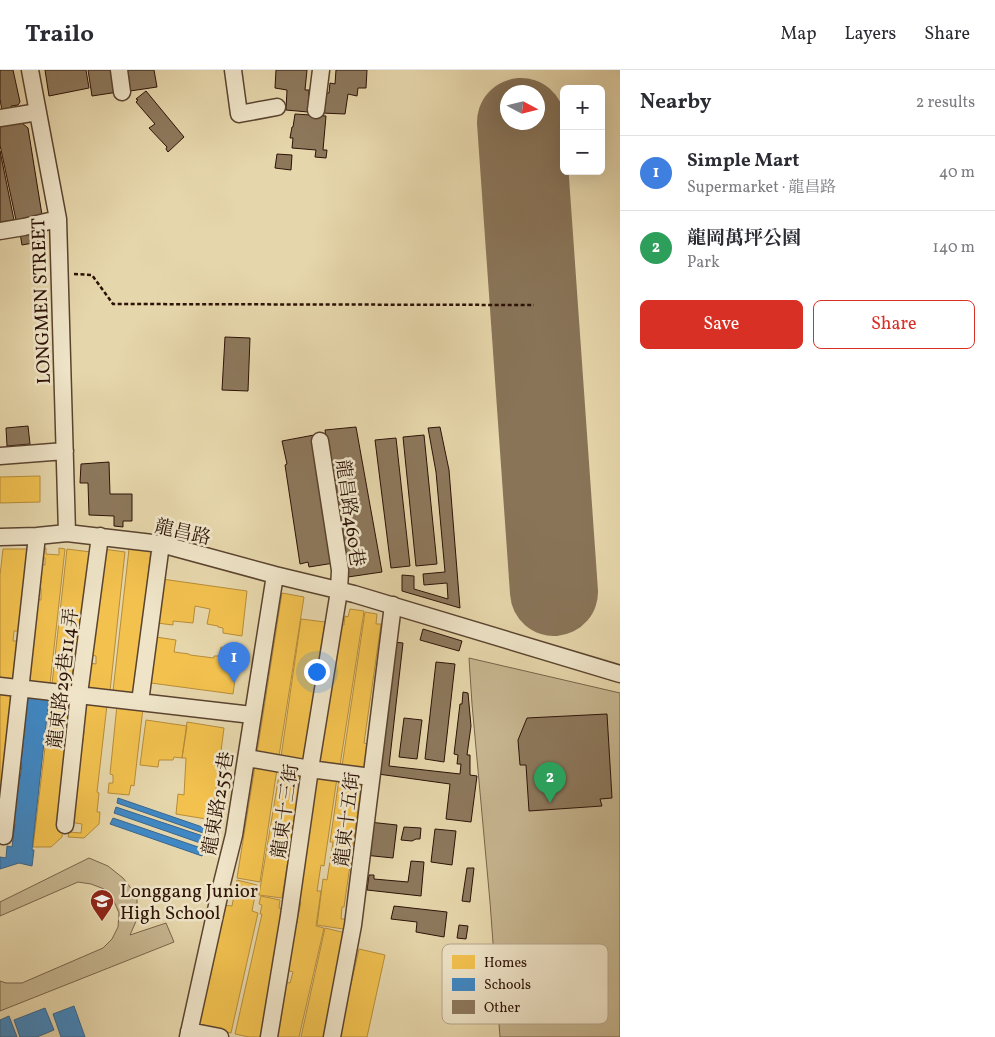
<!DOCTYPE html>
<meta charset="utf-8">
<style>
:root{--surface:#fff;--page:#f7f7f7;--text:#2b2b33;--muted:#7c7c81;--line:#e1e1e2;--accent:#d93025}
body{margin:0;font-family:Vollkorn,"Noto Serif TC",serif;background:var(--page);color:var(--text)}
.controls{position:absolute;right:15px;top:15px;display:grid;overflow:hidden;border-radius:8px;box-shadow:0 5px 20px #0002}
.controls button{width:45px;height:45px;display:grid;place-items:center;padding:0;border:0;border-bottom:1px solid var(--line);background:var(--surface);color:var(--text);font:25px sans-serif}
.compass{position:absolute;left:500px;top:15px;width:45px;height:45px;border-radius:50%;background:var(--surface);box-shadow:0 5px 20px #0002;rotate:97deg}
.you{position:absolute;left:316px;top:601px;width:18px;height:18px;margin:-12px;border:4px solid #fff;border-radius:50%;background:#1a73e8;box-shadow:0 0 0 8px #1a73e833}
.badge{display:grid;place-items:center;width:32px;height:32px;border-radius:50%;background:var(--accent);color:#fff;font-size:16px;font-weight:700}
.pin{position:absolute;translate:-50% -41px;filter:drop-shadow(0 1px 2px #0008)}
.pin::after{content:'';position:absolute;top:26px;width:18px;height:15px;background:inherit;clip-path:polygon(0 0,100% 0,50% 100%)}
.list{margin:0;padding:0;list-style:none}
h2{display:flex;justify-content:space-between;align-items:center;height:65px;margin:0;padding:0 20px;font-size:21px}
h2 small{font-size:16px;font-weight:400;color:var(--muted)}
.list li{display:grid;grid-template-columns:32px 1fr auto;gap:15px;align-items:center;box-sizing:border-box;height:75px;padding:0 20px;border-top:1px solid var(--line)}
.list b{display:block;font-size:19px;white-space:nowrap}
.list p{margin:0;font-size:16px;white-space:nowrap;color:var(--muted)}
.list em{font-size:16px;font-style:normal;color:var(--muted)}
.actions{display:flex;gap:10px;padding:15px 20px}
.actions a{flex:1;padding:11px 0;border:1px solid var(--accent);border-radius:8px;text-align:center;font-size:18px;color:var(--accent)}
.actions .main{background:var(--accent);color:#fff}
.map{position:relative;flex:none;width:620px;height:967px;overflow:hidden}
header{display:flex;align-items:center;gap:30px;box-sizing:border-box;height:70px;padding:0 25px;background:var(--surface);border-bottom:1px solid var(--line)}
header strong{font-size:24px}
nav{display:flex;gap:28px;margin-inline-start:auto;font-size:18px}
main{display:flex}
aside{flex:1;background:var(--surface)}
.map>svg:first-child{display:block}
</style>
<header>
<strong>Trailo</strong>
<nav><a>Map</a><a>Layers</a><a>Share</a></nav>
</header>
<main>
<div class="map">
<svg width="620" height="967" viewBox="0 0 620 967">
<rect width="100%" height="100%" fill="#e6d6ab"/>
<filter id="stains"><feTurbulence type="fractalNoise" baseFrequency=".004" numOctaves="4"/><feColorMatrix values="0 0 0 0 .2 0 0 0 0 .09 0 0 0 0 .02 0 0 0 .5 -.17"/></filter>
<radialGradient id="worn" r=".72"><stop offset=".6" stop-color="#630" stop-opacity="0"/><stop offset="1" stop-color="#630" stop-opacity=".3"/></radialGradient>
<path fill="#c6b58f" stroke="#79644a" d="M469,588L620,623V967H500L490,832L472,634Z
M89,788L108,796L123,808L137,826V849L130,865L166,853L174,872L0,941V911L6,913H22L103,878L112,869L118,857L119,843L113,829L104,819L91,814L78,812L0,846V832Z"/>
<path fill="#f2c14e" stroke="#b78c38" d="M40,406V432L0,433V407Z
M41,478H46V484L59,485V478L65,479L50,614L26,611L34,529L41,530V518H36L39,494L45,495V488L40,487Z
M3,479H28L19,561H14L13,571H18L14,610L0,608V505Z
M67,479L91,482L83,558L77,557L76,569L82,570L80,582L75,581L71,616L52,614Z
M103,479L125,482L110,621L88,618L90,601L89,593L96,594V586L91,585Z
M129,479H151L135,623L113,621Z
M162,509L247,521L242,566L223,563V558L218,557V556L207,554L210,539L195,536L193,553L173,551V555L157,553Z
M282,523L304,527L279,686L257,683Z
M350,539L364,541L340,695L317,692L328,617H332L338,555H344L345,546L348,547Z
M365,542L377,544L376,554H381L364,673L367,674L364,699L342,696Z
M301,549L325,552L306,679L304,690L281,687Z
M156,567L176,570L174,582L189,584L190,585L214,588V586H219L221,577L239,580L233,624L151,613Z
M0,623L12,624L0,734Z
M51,628L69,630L68,642L74,643L62,767L51,777H33Z
M83,632L107,635L97,722L99,723L97,742H100L99,754L84,768L68,767L69,762L81,763L82,754L69,752L79,671H83L84,661H80Z
M117,635L143,638L134,716L131,715L129,725L108,723L109,713H113V705L110,704Z
M146,650L187,656L182,688L174,687L173,690H159L158,697L140,695Z
M187,652L224,658L212,750L176,744L178,724L184,725L186,688H182Z
M255,696L277,699L260,812L237,808Z
M280,699L302,703L282,828L259,825Z
M313,704L337,708L324,796L321,795L317,821H321L316,856L324,858L299,967H273L285,912L290,913L293,902L287,900L301,832L295,830Z
M339,709L362,712L344,837H342L341,849H347L350,860L317,855L323,809L327,810L333,772H330Z
M237,810L257,815L252,841L258,843L231,963L200,956L197,950L223,835L232,836Z
M261,826L280,830L279,838L282,839L280,848L287,849L260,967H249L235,964L262,844H260L262,835L259,834Z
M325,858L350,864L327,967H301Z
M359,879L385,885L367,967H339Z"/>
<path fill="#3f88c5" stroke="#39658c" d="M24,625L49,628L32,780H34L32,796L19,793L0,799V787L6,788L7,776L12,777L15,754L10,753L15,709H20L22,695H16Z
M118,728L211,760L209,765L117,733Z
M116,737L209,768L206,775L114,743Z
M113,748L204,779L202,786L110,754Z
M74,936L85,967H61L53,944Z
M45,938L54,960L37,967H20L14,950Z
M9,946L17,967H0V950Z"/>
<g fill="none" stroke-linecap="round" stroke-linejoin="round">
<path stroke="#897458" stroke-width="88" d="M521,52L554,522"/>
</g>
<path fill="#8d785c" stroke="#2c1206" d="M0,0H13L20,32L18,35L11,36L12,39L2,41L0,29Z
M45,0H86L89,18L49,26Z
M88,0H115L118,22L92,26Z
M127,0H154L157,17L130,21Z
M276,0H307L305,20H309L308,42L286,40L287,20L275,18Z
M336,0H367L366,18H358L357,26L348,24L345,44L322,43L324,23H329L330,13L335,14Z
M146,21L184,67L168,82L166,79L167,77L149,58L155,54L136,32L138,30L136,29Z
M295,44L326,46L323,80H327L326,88L315,87L316,80L292,78L293,68H290L292,57H293Z
M15,53H22L28,58L42,145L16,150L0,75V56Z
M0,81L14,150L0,153Z
M277,84L292,85L291,100L275,98Z
M36,160L38,172L22,175L20,163Z
M225,267L250,268L248,321L222,320Z
M28,356L30,374L7,376L6,358Z
M356,357L382,502L348,507L325,360Z
M440,357L449,400L460,538L402,521V505L414,506V519L448,529L447,513L424,515L423,504L445,502L436,402L428,358Z
M314,365L334,493L309,497L308,492L300,494L285,395L287,394L282,371Z
M424,365L437,494L416,496L403,367Z
M396,368L410,496L391,498L375,370Z
M109,392L110,424H132V451H123V457L114,456V446L89,445L88,413H80L81,394Z
M423,559L462,571L459,581L420,570Z
M394,572L403,573L389,696L460,704L461,694H457L458,685L454,684L460,634H462L463,622L468,623L471,656L467,685H470V705L477,706L471,752L446,749L450,714L378,704Z
M436,592L455,594L444,692L425,689Z
M607,644L612,728L600,729L602,736L529,741L526,695H520L518,670L527,648Z
M404,648L422,650L417,689L399,687Z
M369,752L397,755L393,788L364,785Z
M404,757L421,758L420,769H416L412,771L401,770Z
M435,759L456,761L452,795L431,792Z
M411,791L424,792L421,826L367,820L369,805H374V809L408,812Z
M467,798H474L470,832L462,831Z
M394,836L447,842L444,867L416,862L417,852L391,849Z
M459,855L468,856L466,869L457,868Z"/>
<g fill="none" stroke-linecap="round" stroke-linejoin="round">
<g stroke="#5a432f" stroke-width="19">
<path id="minor" d="M30,0L58,149L67,463
M119,0L122,22
M233,0L239,44L277,37
M316,40L321,0
M0,48L38,42
M0,161L24,157L58,149
M0,386L65,381
M0,467L37,466L67,463L161,474L275,505L354,524L620,604
M0,616L252,645
M140,632L161,474
M247,688L310,699L371,707
M65,755L79,624L100,466
M4,766L37,466
M189,961L220,967
M188,967L222,813L234,765L275,505
M269,967L289,846L310,699L339,521L340,500L320,371
M332,967L353,855L393,535"/>
</g>
<path stroke="#2c1206" stroke-width="2.5" stroke-dasharray="4 2.5" stroke-linecap="butt" d="M74,204L92,205L113,234L534,235"/>
<use href="#minor" stroke="#efe4c8" stroke-width="16"/>
</g>
<defs>
<g id="school-pin" transform="scale(1.25)"><path d="M0 17L-7.5 6A9.5 9.5 0 1 1 7.5 6Z" fill="#8f2418" stroke="#efe4c8"/><path d="M0-5L7-2L0 1L-7-2ZM-4 1L0 2.5L4 1V4Q0 6-4 4Z" fill="#fff"/></g>
</defs>
<g fill-rule="evenodd">
<use href="#school-pin" x="102" y="831"/>
</g>
<g text-anchor="middle" stroke-width="5" stroke-linejoin="round" paint-order="stroke">
<g font-size="19" fill="#2c1206" stroke="#efe4c8">
<text transform="translate(40 231) rotate(-92)" y="7">LONGMEN STREET</text>
<text transform="translate(351 443) rotate(82)" y="7">龍昌路460巷</text>
<text transform="translate(183 461) rotate(13)" y="7">龍昌路</text>
<text transform="translate(62 608) rotate(-83)" y="7">龍東路29巷114弄</text>
<text transform="translate(217 733) rotate(-80)" y="7">龍東路255巷</text>
<text transform="translate(284 741) rotate(-82)" y="7">龍東十三街</text>
<text transform="translate(346 749) rotate(-83)" y="7">龍東十五街</text>
</g>
<g font-size="19" fill="#2c1206" stroke="#efe4c8" text-anchor="start">
<text x="120" y="827">Longgang Junior<tspan x="120" dy="22">High School</tspan></text>
</g>
</g>
<rect x="442" y="874" width="166" height="80" rx="8" fill="#efe4c8" stroke="#b4a58e" stroke-width="1"/>
<rect x="452" y="885" width="23" height="14" fill="#f2c14e"/>
<rect x="452" y="908" width="23" height="13" fill="#3f88c5"/>
<rect x="452" y="930" width="23" height="14" fill="#8d785c"/>
<g font-size="14" fill="#2c1206">
<text x="484" y="897">Homes</text>
<text x="484" y="919">Schools</text>
<text x="484" y="942">Other</text>
</g>
<rect width="100%" height="100%" filter="url(#stains)"/>
<rect width="100%" height="100%" fill="url(#worn)"/>
</svg>
<div class="controls">
<button>+</button>
<button>−</button>
</div>
<svg class="compass" viewBox="-18 -18 36 36"><path d="M0-13l5 13h-10z" fill="#e53935"/><path d="M0 13l5-13h-10z" fill="#7c7c81"/></svg>
<div class="you"></div>
<div class="pin badge" style="left:234px;top:613px;background:#3f7fe0">1</div>
<div class="pin badge" style="left:550px;top:733px;background:#2e9e5b">2</div>
</div>
<aside>
<h2>Nearby<small>2 results</small></h2>
<ul class="list">
<li><span class="badge" style="background:#3f7fe0">1</span><div><b>Simple Mart</b><p>Supermarket · 龍昌路</p></div><em>40 m</em></li>
<li><span class="badge" style="background:#2e9e5b">2</span><div><b>龍岡萬坪公園</b><p>Park</p></div><em>140 m</em></li>
</ul>
<div class="actions"><a class="main">Save</a><a>Share</a></div>
</aside>
</main>
